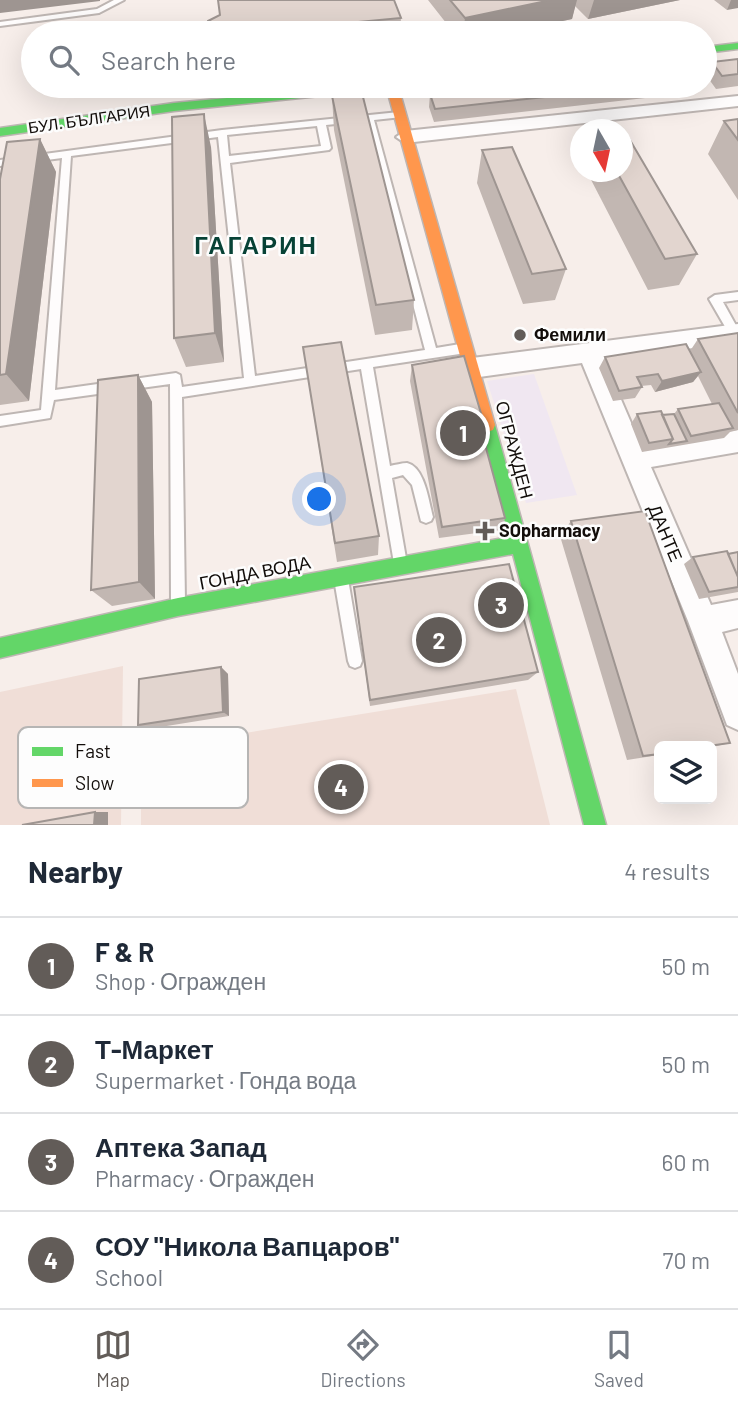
<!DOCTYPE html>
<meta charset="utf-8">
<style>
:root{--surface:#fff;--page:#f6f6f7;--text:#1f2937;--muted:#747a83;--line:#e0e1e3;--accent:#625c58}
body{margin:0;font-family:Barlow,sans-serif;background:var(--page);color:var(--text)}
.controls{position:absolute;right:21px;bottom:21px;display:grid;overflow:hidden;border-radius:10px;box-shadow:0 7px 28px #0002}
.controls button{width:63px;height:63px;display:grid;place-items:center;padding:0;border:0;border-bottom:2px solid var(--line);background:var(--surface);color:var(--text);font:35px sans-serif}
.compass{position:absolute;left:570px;top:119px;width:63px;height:63px;border-radius:50%;background:var(--surface);box-shadow:0 7px 28px #0002;rotate:171deg}
.you{position:absolute;left:320px;top:500px;width:24px;height:24px;margin:-18px;border:5px solid #fff;border-radius:50%;background:#1a73e8;box-shadow:0 0 0 10px #1a73e833}
.badge{display:grid;place-items:center;width:46px;height:46px;border-radius:50%;background:var(--accent);color:#fff;font-size:23px;font-weight:700}
.pin{position:absolute;translate:-50% -50%;border:4px solid #fff;box-shadow:0 2px 7px #0006}
.list{margin:0;padding:0;list-style:none}
h2{display:flex;justify-content:space-between;align-items:center;height:91px;margin:0;padding:0 28px;font-size:30px}
h2 small{font-size:23px;font-weight:400;color:var(--muted)}
.list li{display:grid;grid-template-columns:46px 1fr auto;gap:21px;align-items:center;box-sizing:border-box;height:98px;padding:0 28px;border-top:2px solid var(--line)}
.list b{display:block;font-size:26px;white-space:nowrap}
.list p{margin:0;font-size:23px;white-space:nowrap;color:var(--muted)}
.list em{font-size:23px;font-style:normal;color:var(--muted)}
.icon{flex:none;width:38px;height:38px;fill:none;stroke:currentColor;stroke-width:2;stroke-linecap:round;stroke-linejoin:round}
.map{position:relative;flex:none;width:738px;height:825px;overflow:hidden}
.search{position:absolute;background:var(--surface);box-shadow:0 7px 28px #0002;left:21px;right:21px;top:21px;height:77px;display:flex;align-items:center;gap:18px;box-sizing:border-box;padding:0 24px;border-radius:38px;color:var(--muted);font-size:26px}
.sheet{height:483px;background:var(--surface)}
nav{display:flex;justify-content:space-around;align-items:center;box-sizing:border-box;height:98px;border-top:2px solid var(--line);background:var(--surface);font-size:19px;color:var(--muted)}
nav a{display:grid;justify-items:center;gap:4px}
nav .on{color:var(--accent)}
.map>svg:first-child{display:block}
</style>
<div class="map">
<svg width="738" height="825" viewBox="0 0 738 825">
<rect width="100%" height="100%" fill="#f7eeea"/>
<path fill="#f0e7f1" d="M534,374L577,495L526,503L487,381Z"/>
<path fill="#f0ded7" d="M123,666L121,825H0V692Z
M516,689L550,825H141V750Z"/>
<g fill="none" stroke-linecap="round" stroke-linejoin="round">
<g stroke="#beb6b3" stroke-width="4">
<path id="lane" d="M114,0H124L99,13L0,26V22L97,9Z
M399,112L402,113V117L374,120L436,348L466,343L472,348L466,353L373,367L390,466C395,465 402,463 407,463C425,467 429,503 433,517L431,521L426,523L421,521L412,485L403,475L392,478L407,564L405,569L400,571L395,569L361,369L182,397L185,601L183,606L178,608L173,606L171,601L170,384L54,400L50,418L0,426V416L41,410L62,158L0,166V160L222,130ZM365,121L425,350L255,376L230,163L329,150L331,148L326,125ZM317,126L321,146L229,156L227,135ZM218,137L244,378L182,387L180,375L176,373L55,390L71,156Z
M738,292V300L723,302L738,329V338L731,337L709,299L715,295Z
M341,572L346,574L348,579L362,661L360,666L355,668L350,666L348,661L334,579L336,574Z"/>
</g>
<g stroke="#beb6b3" stroke-width="4">
<path id="street" d="M738,96V106L405,143L396,137L405,131Z
M738,324V342L604,360L641,446L738,430V452L651,467L711,605L738,600V628L722,632L738,674V730L727,725L688,621L582,363L472,378L464,375L460,368L464,361L472,358Z"/>
</g>
<g stroke="#beb6b3" stroke-width="3">
<path id="fast" d="M738,43V49L705,53V47Z
M356,86H394L388,89L174,111L0,136V128L174,103Z
M487,418L493,420L495,425L606,825H584L513,554L178,616L0,658V638L178,598L509,537L479,425L481,420Z"/>
</g>
<g stroke="#beb6b3" stroke-width="3">
<path id="slow" d="M386,86H398L495,425L493,430L487,432L481,430L479,425Z"/>
</g>
<use href="#lane" fill="#fefcfc" fill-rule="evenodd"/>
<use href="#street" fill="#fefcfc" fill-rule="evenodd"/>
<use href="#fast" fill="#63d668" fill-rule="evenodd"/>
<use href="#slow" fill="#ff974d" fill-rule="evenodd"/>
</g>
<path fill="#c2b7b2" d="M428,0H680L588,19L575,6L572,19L506,33H454Z
M714,0H738L727,10Z
M397,8L401,18L400,33H208L207,29Z
M738,59V86L716,89L706,75L712,62Z
M508,86H658L654,97L434,122L429,107L430,94Z
M332,96L414,300L412,330L375,335L334,130Z
M738,119V200L708,154L724,121Z
M40,139L56,172L29,401L0,405V179Z
M211,147L224,362L186,367L174,338Z
M482,150L566,269L555,300L523,304L477,183Z
M587,172H622L697,254L679,285L648,290Z
M738,333V430L730,432L724,438L642,452L631,424L637,414L662,415L674,414L678,409L712,404L698,376L693,382L655,392L651,385L641,386L642,387L635,398L613,401L599,368L605,357L690,351L698,339Z
M303,347L379,536L378,555L337,562Z
M412,365L488,437L486,446L505,518L500,530L439,538L410,381Z
M138,375L152,402L155,599L112,606L91,590Z
M571,521L730,743L712,747L659,746V755L627,760L560,536Z
M738,552V592L699,599L684,564L693,557Z
M354,587L538,672L528,680L370,706Z
M221,667L228,674L229,716L148,729L138,725Z"/>
<path fill="#9e9591" d="M0,0H100V1L0,13Z
M551,0H577L572,19L506,33H463L465,18Z
M594,0H680L588,19Z
M731,0H738V8L727,10Z
M204,114L211,147L224,362L215,333Z
M40,139L56,172L29,401L6,374Z
M701,372L693,382L655,392L662,381Z
M138,375L152,402L155,599L139,582Z
M221,667L228,674L229,716L223,712Z
M95,812H108V825H94Z"/>
<path fill="#e2d5cf" stroke="#9e9591" stroke-width="2" d="M218,0H394L401,18L242,33H212L207,29L208,21L220,15Z
M450,0H551L465,18Z
M738,59V74L722,76L712,62Z
M508,86H598L601,91L435,109L430,94Z
M362,93L414,300L376,305L332,96Z
M204,114L215,333L174,338L172,117Z
M738,119V140L724,121Z
M627,135L697,254L665,259L617,172H622V136Z
M40,139L6,374L0,375V179L7,142Z
M512,147L566,269L532,274L482,150Z
M738,333V413L698,339Z
M341,342L379,536L335,543L303,347Z
M686,344L701,372L662,381L658,374L637,377L642,387L619,391L605,357Z
M464,356L488,437H483L505,518L442,527L412,365Z
M138,375L139,582L91,590L98,380Z
M719,403L733,428L691,436L678,409Z
M661,411L673,439L649,443L637,414Z
M674,414L687,441L669,444L673,439L662,415Z
M645,511L730,743L708,746H659V754L643,756L571,521Z
M727,551L738,577V587L709,592L693,557Z
M738,552V577L728,554Z
M509,564L538,672L370,700L354,587Z
M221,667L223,712L138,725L139,679Z
M95,812L94,825H22Z"/>
<g fill="#625c58" stroke="#fdfdfd" stroke-width="2.5">
<circle cx="520" cy="335" r="7"/>
<path d="M481.5 520.5h7v7h7v7h-7v7h-7v-7h-7v-7h7z"/>
</g>
<g text-anchor="middle" stroke-width="5" stroke-linejoin="round" paint-order="stroke">
<g font-size="16" fill="#120d0a" stroke="#fdfdfd">
<text transform="translate(89 119) rotate(-8)" y="6">БУЛ. БЪЛГАРИЯ</text>
</g>
<g font-size="18" font-weight="bold" fill="#120d0a" stroke="#fdfdfd" text-anchor="start">
<text x="534" y="341">Фемили</text>
<text x="499" y="537">SOpharmacy</text>
</g>
<g font-size="18" fill="#120d0a" stroke="#fdfdfd">
<text transform="translate(514 450) rotate(75)" y="6">ОГРАЖДЕН</text>
<text transform="translate(665 533) rotate(67)" y="6">ДАНТЕ</text>
<text transform="translate(255 573) rotate(-11)" y="6">ГОНДА ВОДА</text>
</g>
<g font-size="24" font-weight="bold" letter-spacing="2" fill="#074236" stroke="#fdfdfd">
<text x="256" y="254">ГАГАРИН</text>
</g>
</g>
<rect x="18" y="727" width="230" height="81" rx="10" fill="#fdfdfd" stroke="#b6b5b4" stroke-width="2"/>
<rect x="32" y="747" width="31" height="9" fill="#63d668"/>
<rect x="32" y="779" width="31" height="8" fill="#ff974d"/>
<g font-size="19" fill="#120d0a">
<text x="75" y="758">Fast</text>
<text x="75" y="790">Slow</text>
</g>
</svg>
<div class="controls">
<button><svg class="icon" aria-label="layers" viewBox="0 0 24 24"><path d="M12 4l9 5-9 5-9-5zM3 14l9 5 9-5"/></svg></button>
</div>
<svg class="compass" viewBox="-18 -18 36 36"><path d="M0-13l5 13h-10z" fill="#e53935"/><path d="M0 13l5-13h-10z" fill="#747a83"/></svg>
<div class="you"></div>
<div class="pin badge" style="left:463px;top:433px">1</div>
<div class="pin badge" style="left:439px;top:640px">2</div>
<div class="pin badge" style="left:501px;top:605px">3</div>
<div class="pin badge" style="left:341px;top:787px">4</div>
<div class="search"><svg class="icon" aria-label="search" viewBox="0 0 24 24"><circle cx="10" cy="10" r="6"/><path d="M15 15l6 6"/></svg>Search here</div>
</div>
<section class="sheet">
<h2>Nearby<small>4 results</small></h2>
<ul class="list">
<li><span class="badge">1</span><div><b>F &amp; R</b><p>Shop · Огражден</p></div><em>50 m</em></li>
<li><span class="badge">2</span><div><b>Т-Маркет</b><p>Supermarket · Гонда вода</p></div><em>50 m</em></li>
<li><span class="badge">3</span><div><b>Аптека Запад</b><p>Pharmacy · Огражден</p></div><em>60 m</em></li>
<li><span class="badge">4</span><div><b>СОУ &quot;Никола Вапцаров&quot;</b><p>School</p></div><em>70 m</em></li>
</ul>
</section>
<nav>
<a class="on"><svg class="icon" aria-label="map" viewBox="0 0 24 24"><path d="M3 6l6-2 6 2 6-2v14l-6 2-6-2-6 2zM9 4v14M15 6v14"/></svg>Map</a>
<a><svg class="icon" aria-label="directions" viewBox="0 0 24 24"><path d="M12 3l9 9-9 9-9-9zM9 14v-3h6M13 9l2 2-2 2"/></svg>Directions</a>
<a><svg class="icon" aria-label="saved" viewBox="0 0 24 24"><path d="M7 4h10v16l-5-4-5 4z"/></svg>Saved</a>
</nav>
